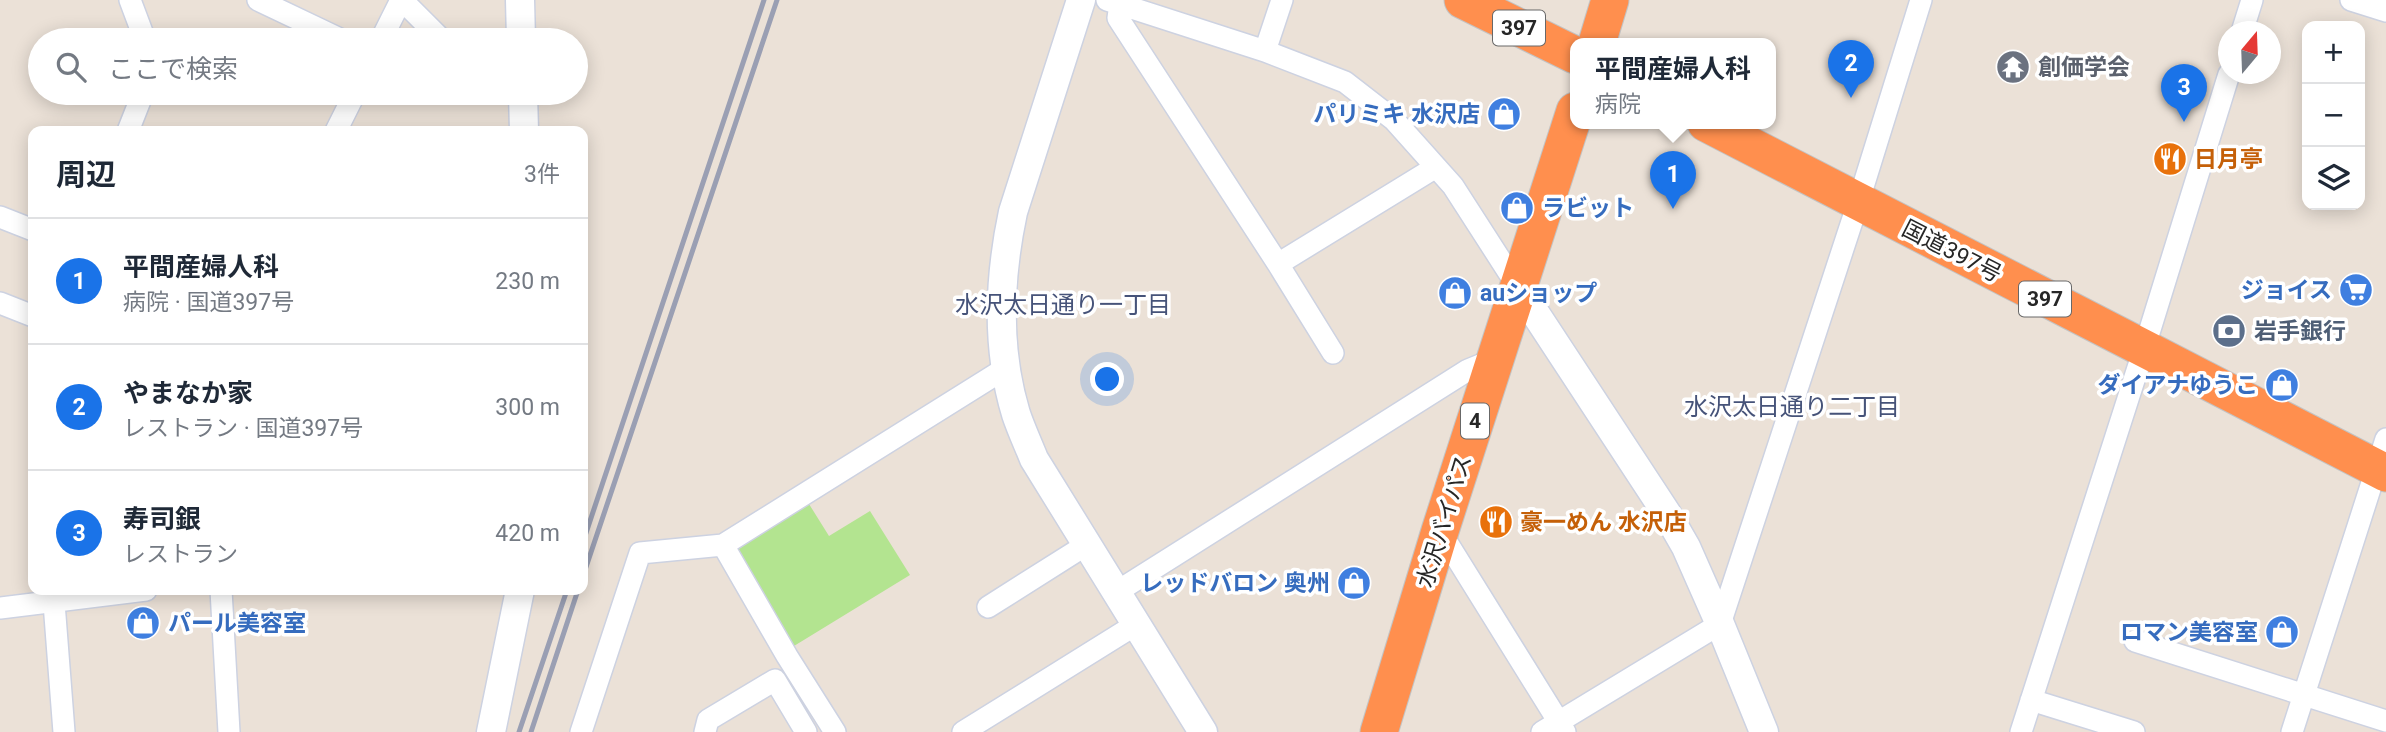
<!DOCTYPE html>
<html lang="ja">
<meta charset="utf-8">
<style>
:root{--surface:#fff;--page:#f2f2f3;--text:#1f2937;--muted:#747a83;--line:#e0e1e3;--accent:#1a73e8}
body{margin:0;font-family:Roboto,"Noto Sans JP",sans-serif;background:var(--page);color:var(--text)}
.controls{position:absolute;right:21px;top:21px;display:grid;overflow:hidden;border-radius:14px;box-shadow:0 4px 18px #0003}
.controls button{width:63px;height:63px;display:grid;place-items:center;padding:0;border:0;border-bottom:2px solid var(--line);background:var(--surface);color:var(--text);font:35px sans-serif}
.compass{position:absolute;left:2218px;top:21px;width:63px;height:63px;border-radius:50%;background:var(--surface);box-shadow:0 4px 18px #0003;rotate:19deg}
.you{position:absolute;left:1108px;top:380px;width:24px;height:24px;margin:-18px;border:5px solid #fff;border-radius:50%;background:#1a73e8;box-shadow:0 0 0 10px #1a73e833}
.badge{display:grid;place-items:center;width:46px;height:46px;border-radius:50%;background:var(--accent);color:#fff;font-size:23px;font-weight:700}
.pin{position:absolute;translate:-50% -58px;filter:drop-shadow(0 2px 4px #0008)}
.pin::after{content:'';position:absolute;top:37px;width:24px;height:21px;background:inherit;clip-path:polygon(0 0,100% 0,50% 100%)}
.popup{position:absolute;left:1570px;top:38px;width:206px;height:91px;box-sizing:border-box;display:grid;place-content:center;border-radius:14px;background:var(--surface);filter:drop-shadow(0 2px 5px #0005);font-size:23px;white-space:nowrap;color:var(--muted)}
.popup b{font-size:26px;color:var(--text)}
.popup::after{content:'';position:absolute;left:50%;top:100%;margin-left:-14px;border:14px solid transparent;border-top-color:var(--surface)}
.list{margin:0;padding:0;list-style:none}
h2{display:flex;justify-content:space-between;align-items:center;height:91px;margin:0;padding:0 28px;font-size:30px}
h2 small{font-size:23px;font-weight:400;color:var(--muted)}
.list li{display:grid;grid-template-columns:46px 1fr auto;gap:21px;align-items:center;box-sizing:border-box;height:126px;padding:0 28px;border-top:2px solid var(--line)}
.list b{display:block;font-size:26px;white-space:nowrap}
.list p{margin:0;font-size:23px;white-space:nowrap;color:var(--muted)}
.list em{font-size:23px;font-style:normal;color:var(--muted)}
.icon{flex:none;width:38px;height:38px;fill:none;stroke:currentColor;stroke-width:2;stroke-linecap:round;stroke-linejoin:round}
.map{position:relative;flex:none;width:2386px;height:732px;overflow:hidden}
.search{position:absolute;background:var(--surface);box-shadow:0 4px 18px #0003;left:28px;top:28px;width:560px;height:77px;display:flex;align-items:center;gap:18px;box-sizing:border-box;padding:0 24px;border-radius:38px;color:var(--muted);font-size:26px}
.panel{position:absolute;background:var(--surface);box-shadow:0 4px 18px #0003;left:28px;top:126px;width:560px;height:469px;border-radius:14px}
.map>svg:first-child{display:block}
</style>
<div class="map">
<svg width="2386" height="732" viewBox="0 0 2386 732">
<rect width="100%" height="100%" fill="#ebe1d7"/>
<path fill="#b3e490" d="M809,504L829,536L870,511L910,575L794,646L734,550Z"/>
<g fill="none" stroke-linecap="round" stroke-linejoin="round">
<g stroke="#cdd2e1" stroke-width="24">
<path id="street" d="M130,0L145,40
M258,0L342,40
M402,0L442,40
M1107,0L1265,51L1345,82L1394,120L1453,186L1518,287
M2351,0L2386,11
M1120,4L1118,18L1278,264L1436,167
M2242,32L2252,0
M381,40L401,0
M1265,51L1282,0
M128,131L143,93
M336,131L355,93
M0,217L33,230
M1278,264L1333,353
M0,303L33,316
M1440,531L1565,732
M723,545L787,656L835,732
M53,590L64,732
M221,590L229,732
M1115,593L1468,370L1495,359
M988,607L1086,545
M0,608L146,590
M2135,641L2386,721
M2031,700L2134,732
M581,732L640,553L723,545L1006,368
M705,732L708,720L775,680L806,732
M963,732L1135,625
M1542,732L1720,624L1858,203L1921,0
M2021,732L2144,349L2229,74
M2292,732L2386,439"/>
</g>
<g stroke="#cdd2e1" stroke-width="31">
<path id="secondary" d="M520,0L521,40
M1081,0L1013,212C999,278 996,348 1016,414C1021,429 1028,444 1034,459L1203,732
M523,93L524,131
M1518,287L1667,514L1686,547L1720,624L1764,732
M491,732L520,590"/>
</g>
<g stroke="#c3c3c3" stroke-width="39">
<path id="highway" d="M1463,0L1575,55
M1597,43L1610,0
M1706,123L2386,473
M1379,732L1440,531L1575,111"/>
</g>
<use href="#street" stroke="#fff" stroke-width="21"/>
<use href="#secondary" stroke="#fff" stroke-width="28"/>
<use href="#highway" stroke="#ff8f4e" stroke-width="37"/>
<path stroke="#9a9fb3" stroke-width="5" d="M583,542L764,0
M583,576L777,0
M519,732L567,590
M531,732L578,590"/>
</g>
<defs>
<g id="temple-disc" transform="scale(1.75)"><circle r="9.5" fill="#6b7280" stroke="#fff"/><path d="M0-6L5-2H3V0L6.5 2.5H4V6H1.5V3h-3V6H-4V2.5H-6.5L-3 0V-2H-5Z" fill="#fff"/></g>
<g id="shop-disc" transform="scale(1.75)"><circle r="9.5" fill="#3f7fe0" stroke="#fff"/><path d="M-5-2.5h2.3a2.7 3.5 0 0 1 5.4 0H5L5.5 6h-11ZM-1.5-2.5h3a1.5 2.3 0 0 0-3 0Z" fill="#fff"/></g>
<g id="restaurant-disc" transform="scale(1.75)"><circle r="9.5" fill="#e8710a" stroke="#fff"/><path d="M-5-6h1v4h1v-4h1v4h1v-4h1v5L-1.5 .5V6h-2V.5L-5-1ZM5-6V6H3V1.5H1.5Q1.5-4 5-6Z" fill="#fff"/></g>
<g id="supermarket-disc" transform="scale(1.75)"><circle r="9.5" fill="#3f7fe0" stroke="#fff"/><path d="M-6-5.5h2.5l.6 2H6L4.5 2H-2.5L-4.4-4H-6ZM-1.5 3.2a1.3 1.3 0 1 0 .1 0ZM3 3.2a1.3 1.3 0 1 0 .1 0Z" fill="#fff"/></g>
<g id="bank-disc" transform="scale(1.75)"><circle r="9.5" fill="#5c6f8a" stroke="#fff"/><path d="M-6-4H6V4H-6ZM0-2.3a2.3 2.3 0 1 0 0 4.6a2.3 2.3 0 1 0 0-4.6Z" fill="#fff"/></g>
</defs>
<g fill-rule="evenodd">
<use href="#temple-disc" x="2013" y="67"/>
<use href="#shop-disc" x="1504" y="114"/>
<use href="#restaurant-disc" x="2170" y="159"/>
<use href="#shop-disc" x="1517" y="208"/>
<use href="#supermarket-disc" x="2356" y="290"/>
<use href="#shop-disc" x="1455" y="293"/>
<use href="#bank-disc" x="2229" y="331"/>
<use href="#shop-disc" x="2282" y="385"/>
<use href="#restaurant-disc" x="1496" y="522"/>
<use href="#shop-disc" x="1354" y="583"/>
<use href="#shop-disc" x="143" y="623"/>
<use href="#shop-disc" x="2282" y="632"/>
</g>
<g text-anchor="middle" stroke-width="7" stroke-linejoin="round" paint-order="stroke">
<g fill="#fff" stroke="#686868" stroke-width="2">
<rect x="1493" y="10.5" width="52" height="35" rx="5"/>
<rect x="2019" y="281.5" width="52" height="35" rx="5"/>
<rect x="1461" y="403.5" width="28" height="35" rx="5"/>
</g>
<g font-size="21" font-weight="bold" fill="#272727">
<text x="1519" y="35">397</text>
<text x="2045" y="306">397</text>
<text x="1475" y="428">4</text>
</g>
<g font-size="23" font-weight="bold" fill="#5b616d" stroke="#fff" text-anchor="start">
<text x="2038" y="75">創価学会</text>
</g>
<g font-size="23" font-weight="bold" fill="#366cbe" stroke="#fff" text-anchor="end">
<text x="1480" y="122">パリミキ 水沢店</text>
<text x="1542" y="216" text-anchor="start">ラビット</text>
<text x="2332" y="298">ジョイス</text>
<text x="1480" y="301" text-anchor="start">auショップ</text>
<text x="2258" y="393">ダイアナゆうこ</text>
<text x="1330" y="591">レッドバロン 奥州</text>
<text x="168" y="631" text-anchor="start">パール美容室</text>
<text x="2258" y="640">ロマン美容室</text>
</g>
<g font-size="23" font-weight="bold" fill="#c56008" stroke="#fff" text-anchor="start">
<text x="2194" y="167">日月亭</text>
<text x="1520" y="530">豪一めん 水沢店</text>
</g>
<g font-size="23" fill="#272727" stroke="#fff">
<text transform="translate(1952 251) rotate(27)" y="8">国道397号</text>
<text transform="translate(1444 521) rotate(-73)" y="8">水沢バイパス</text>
</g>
<g font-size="23" font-weight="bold" fill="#4e5e75" stroke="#fff" text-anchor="start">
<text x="2254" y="339">岩手銀行</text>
</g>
<g font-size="24" fill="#465379" stroke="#fff">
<text x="1063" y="313">水沢太日通り一丁目</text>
<text x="1792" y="415">水沢太日通り二丁目</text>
</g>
</g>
</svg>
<div class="controls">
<button>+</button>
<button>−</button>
<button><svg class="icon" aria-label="layers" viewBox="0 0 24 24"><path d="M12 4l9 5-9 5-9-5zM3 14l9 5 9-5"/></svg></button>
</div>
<svg class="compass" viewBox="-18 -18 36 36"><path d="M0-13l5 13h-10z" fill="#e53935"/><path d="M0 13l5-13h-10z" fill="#747a83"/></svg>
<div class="you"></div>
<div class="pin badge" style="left:1673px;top:209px">1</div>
<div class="popup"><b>平間産婦人科</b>病院</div>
<div class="pin badge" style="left:1851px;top:98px">2</div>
<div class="pin badge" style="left:2184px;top:122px">3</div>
<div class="search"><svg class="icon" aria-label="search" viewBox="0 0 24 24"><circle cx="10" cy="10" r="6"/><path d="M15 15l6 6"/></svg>ここで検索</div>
<section class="panel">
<h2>周辺<small>3件</small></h2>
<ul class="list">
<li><span class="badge">1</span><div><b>平間産婦人科</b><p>病院 · 国道397号</p></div><em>230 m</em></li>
<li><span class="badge">2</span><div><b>やまなか家</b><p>レストラン · 国道397号</p></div><em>300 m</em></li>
<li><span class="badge">3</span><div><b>寿司銀</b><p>レストラン</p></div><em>420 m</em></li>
</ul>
</section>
</div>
